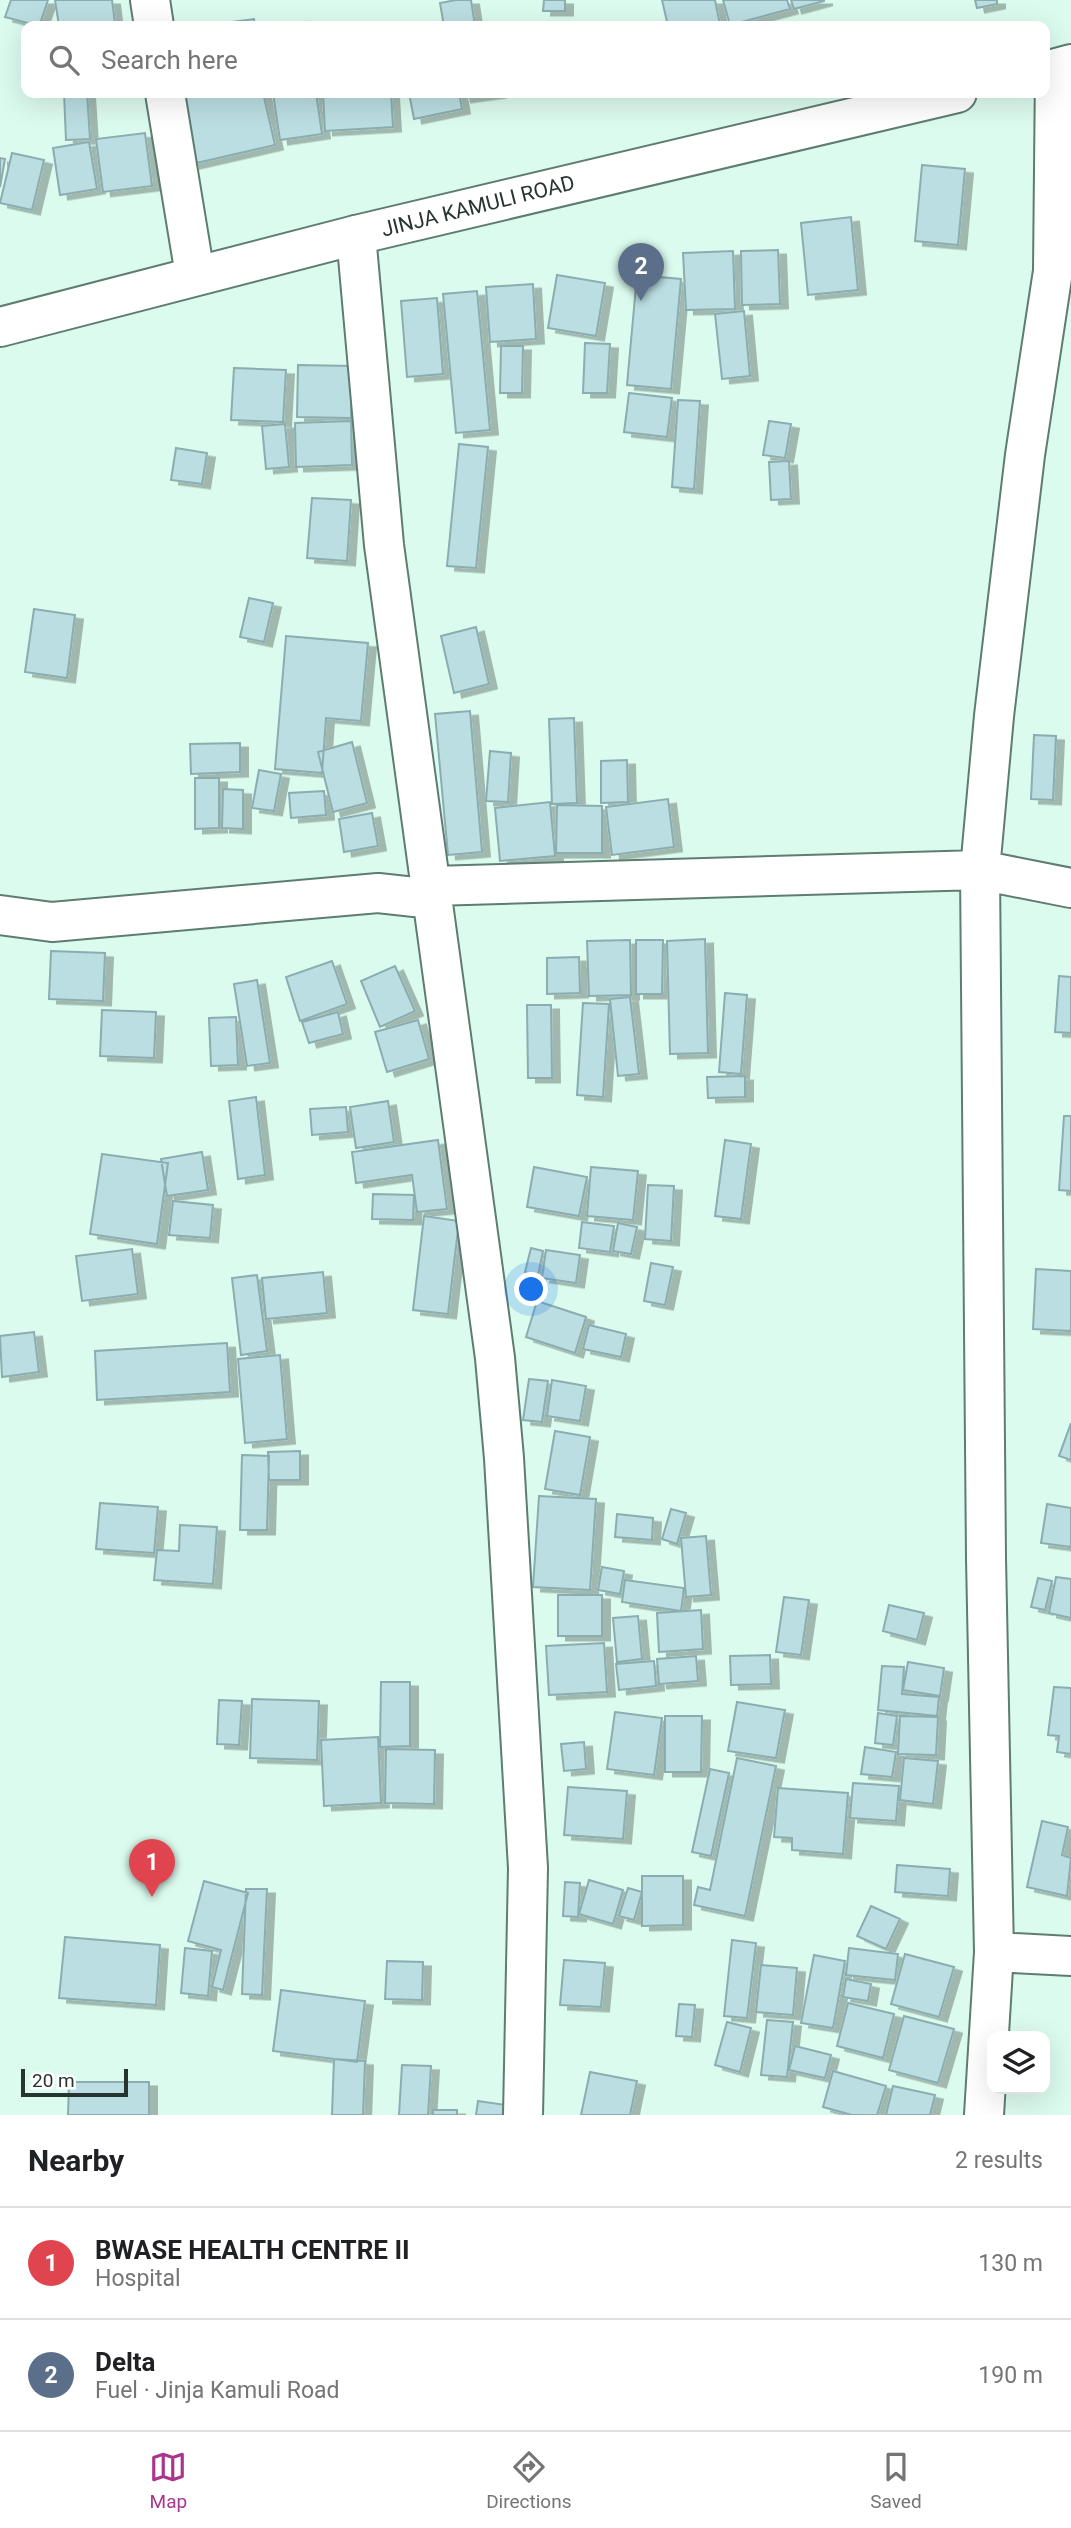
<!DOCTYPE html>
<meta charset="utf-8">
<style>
:root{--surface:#fff;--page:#f6f6f6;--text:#202124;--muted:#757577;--line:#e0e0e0;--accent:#ab358c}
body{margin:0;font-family:Roboto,sans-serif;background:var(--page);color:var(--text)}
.controls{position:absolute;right:21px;bottom:21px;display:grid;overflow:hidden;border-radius:14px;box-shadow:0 7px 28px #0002}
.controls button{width:63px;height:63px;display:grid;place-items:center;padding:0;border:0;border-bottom:2px solid var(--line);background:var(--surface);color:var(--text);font:35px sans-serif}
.scale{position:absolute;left:21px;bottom:18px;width:107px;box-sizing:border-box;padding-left:7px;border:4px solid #27342f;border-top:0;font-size:19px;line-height:24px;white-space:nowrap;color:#27342f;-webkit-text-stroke:5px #fff;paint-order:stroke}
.you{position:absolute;left:532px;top:1290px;width:24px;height:24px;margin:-18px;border:5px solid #fff;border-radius:50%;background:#1a73e8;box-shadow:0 0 0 10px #1a73e833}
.badge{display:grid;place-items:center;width:46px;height:46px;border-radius:50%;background:var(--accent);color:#fff;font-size:23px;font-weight:700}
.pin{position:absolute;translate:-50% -58px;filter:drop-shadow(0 2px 4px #0008)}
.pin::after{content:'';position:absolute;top:37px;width:24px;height:21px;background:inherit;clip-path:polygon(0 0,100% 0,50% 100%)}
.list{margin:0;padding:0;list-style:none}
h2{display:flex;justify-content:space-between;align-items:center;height:91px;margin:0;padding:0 28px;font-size:30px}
h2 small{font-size:23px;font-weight:400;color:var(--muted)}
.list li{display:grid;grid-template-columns:46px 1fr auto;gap:21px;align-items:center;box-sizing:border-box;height:112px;padding:0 28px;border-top:2px solid var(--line)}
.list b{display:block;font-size:26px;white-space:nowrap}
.list p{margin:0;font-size:23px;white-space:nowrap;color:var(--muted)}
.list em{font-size:23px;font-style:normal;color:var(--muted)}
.icon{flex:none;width:38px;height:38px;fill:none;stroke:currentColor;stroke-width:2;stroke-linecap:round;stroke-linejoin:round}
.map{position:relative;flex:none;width:1071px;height:2115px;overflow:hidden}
.search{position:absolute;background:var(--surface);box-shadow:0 7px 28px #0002;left:21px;right:21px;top:21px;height:77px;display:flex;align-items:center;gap:18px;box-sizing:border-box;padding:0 24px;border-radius:14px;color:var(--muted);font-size:26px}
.sheet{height:315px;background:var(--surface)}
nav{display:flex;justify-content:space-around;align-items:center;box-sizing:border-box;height:98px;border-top:2px solid var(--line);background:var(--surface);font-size:19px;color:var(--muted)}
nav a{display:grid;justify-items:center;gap:4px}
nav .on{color:var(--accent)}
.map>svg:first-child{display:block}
</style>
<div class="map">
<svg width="1071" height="2115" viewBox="0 0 1071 2115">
<defs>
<filter id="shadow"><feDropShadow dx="8" dy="4.5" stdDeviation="0" flood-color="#0004"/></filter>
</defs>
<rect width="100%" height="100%" fill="#dbfbee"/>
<path fill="#bbdee2" stroke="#8badb0" stroke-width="2" filter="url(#shadow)" d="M11,0H48L39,26L5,17Z
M55,0H112L115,24L59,26Z
M456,0H471L475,26H444L440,3Z
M544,0H565V11H543Z
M662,0H715L720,25L668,26Z
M723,0H787L790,9L730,25Z
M791,0H824V1L794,9Z
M975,0H997V4L977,8Z
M254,19L255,26H224L223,23Z
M306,22L307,26H282Z
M64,93H87L90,139L66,140Z
M206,93H263L275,145L192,164L177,99Z
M273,93H316L322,134L280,140Z
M323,93H391L393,127L325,131Z
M409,93H459L462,109L414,119Z
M462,93H499L463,98Z
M145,133L152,186L103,192L96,139Z
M89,142L97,189L60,195L53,148Z
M12,153L44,160L32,210L0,203Z
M0,158L5,159L0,187Z
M922,165L965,169L958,245L915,241Z
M851,217L858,290L808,295L801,223Z
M778,250L780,304L742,305L741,251Z
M733,251L735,309L686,310L683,253Z
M557,275L605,283L596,336L548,328Z
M637,275L681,279L671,389L627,385Z
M533,284L536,339L490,342L486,287Z
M477,291L490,430L456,433L443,294Z
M437,298L443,374L407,377L401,301Z
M744,311L750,376L722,379L715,314Z
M585,343L610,344L607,393H583Z
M501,346H523L522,393H500Z
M298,365L352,366L351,418L297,417Z
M234,368L286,370L283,422L231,420Z
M629,393L672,398L667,437L624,432Z
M678,400L700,401L694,489L672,487Z
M351,421L352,465L296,467L295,423Z
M769,421L791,424L785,458L763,455Z
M285,424L289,467L266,469L262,426Z
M459,444L488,447L476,568L447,566Z
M176,448L207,453L202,484L171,480Z
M789,461L791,499L771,500L769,462Z
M312,498L351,500L347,561L307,558Z
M249,598L273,603L264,642L240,637Z
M34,609L75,615L67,678L25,672Z
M476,627L489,684L454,693L441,636Z
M286,636L368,643L361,721L326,718L322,773L275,769Z
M470,711L482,852L448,855L435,714Z
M574,718L577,803L552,804L549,719Z
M1034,735L1056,736L1053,800L1031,799Z
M352,742L367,803L333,812L318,752Z
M240,743V772L191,774L190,744Z
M490,751L511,753L508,802L486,801Z
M627,760L628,802L601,803V761Z
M259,770L281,774L274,811L252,808Z
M195,778H219V828L195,829Z
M223,789L243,790V829L222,828Z
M324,791L326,815L291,818L289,793Z
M668,799L674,847L612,855L606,807Z
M550,802L555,856L500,861L495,808Z
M557,805L602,806V853H556Z
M372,813L378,846L344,852L339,819Z
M705,939L708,1053L670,1054L667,941Z
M630,940L631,995L589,996L587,941Z
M636,940H663L662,994H636Z
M51,951L105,953L103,1001L49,999Z
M579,957L580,993L547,994V958Z
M332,961L347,1004L300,1021L286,977Z
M395,966L415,1011L380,1027L361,981Z
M1059,976L1071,977V1033L1055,1032Z
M257,980L270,1063L247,1066L234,984Z
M725,993L747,995L741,1074L719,1072Z
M630,997L639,1074L618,1076L610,999Z
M583,1003L609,1004L603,1097L577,1095Z
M527,1005H551L552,1078H528Z
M102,1010L156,1012L154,1058L100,1056Z
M338,1012L343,1034L309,1043L302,1022Z
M236,1017L238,1065L211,1066L209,1018Z
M418,1020L429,1059L387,1072L375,1032Z
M745,1076V1097L708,1098L707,1077Z
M256,1097L265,1175L238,1179L229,1101Z
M388,1101L394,1142L356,1148L350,1107Z
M346,1107L348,1132L312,1135L310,1109Z
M1064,1116H1071V1191L1059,1190Z
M438,1140L447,1209L417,1212L412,1175L356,1183L352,1152Z
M725,1140L751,1144L741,1219L715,1216Z
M202,1152L208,1190L167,1196L161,1159Z
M102,1154L168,1163L157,1244L90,1234Z
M534,1167L587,1177L579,1216L527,1207Z
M591,1167L638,1171L633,1220L587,1216Z
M648,1185L674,1186L671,1241L645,1239Z
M373,1194L414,1195L413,1220L372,1219Z
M173,1201L213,1205L210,1238L169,1235Z
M424,1216L459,1221L448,1314L413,1310Z
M582,1222L614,1226L610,1252L579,1248Z
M618,1223L637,1227L631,1254L613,1251Z
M531,1248L543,1251L538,1275L525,1272Z
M132,1249L138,1294L82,1301L76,1256Z
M546,1250L580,1255L576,1283L542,1278Z
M651,1263L673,1267L665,1305L644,1301Z
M1036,1269L1071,1271V1331L1033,1329Z
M323,1272L327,1313L266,1319L262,1278Z
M257,1275L267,1351L241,1355L232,1278Z
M537,1301L586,1317L575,1353L526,1337Z
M589,1325L626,1334L621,1357L583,1349Z
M34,1332L39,1372L2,1377L0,1336Z
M227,1343L230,1392L97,1400L95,1351Z
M280,1355L287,1439L245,1443L238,1359Z
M529,1379L548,1381L542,1422L523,1420Z
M552,1380L586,1386L580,1421L547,1416Z
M1071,1423V1460L1059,1456Z
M555,1431L590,1437L580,1495L545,1489Z
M300,1451V1480H269L268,1452Z
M242,1455L269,1456L267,1530H240Z
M539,1496L596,1499L590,1590L533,1587Z
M100,1503L158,1507L154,1553L96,1549Z
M1047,1504L1071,1508V1547L1041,1543Z
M671,1509L686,1513L677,1544L662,1539Z
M617,1514L653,1518L652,1540L615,1537Z
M180,1525L217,1527L213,1584L154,1580L157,1550L179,1551Z
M706,1536L711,1595L686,1597L681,1538Z
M602,1567L624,1571L620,1594L598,1590Z
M1056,1577L1071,1579V1618L1049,1613Z
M1038,1578L1052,1581L1045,1610L1031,1607Z
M625,1580L684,1588L681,1611L622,1602Z
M558,1595H602V1636H558Z
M784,1597L809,1600L801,1655L776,1652Z
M889,1605L924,1613L917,1640L883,1631Z
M701,1610L703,1649L659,1652L657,1613Z
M638,1616L642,1659L617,1662L613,1618Z
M604,1643L607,1692L549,1695L546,1646Z
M770,1655L771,1684L731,1685L730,1656Z
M696,1656L698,1681L659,1684L657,1659Z
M654,1661L656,1686L619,1690L616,1664Z
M908,1662L944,1668L940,1696L903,1690Z
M882,1666L904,1667L902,1694L939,1697L937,1716L878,1710Z
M381,1682H410V1746L380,1747Z
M1054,1687L1071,1688V1754L1057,1752L1059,1736L1048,1735Z
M252,1699L319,1701L317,1760L250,1758Z
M219,1700L242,1701L239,1745L217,1744Z
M737,1702L785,1710L776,1758L728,1751Z
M615,1712L662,1718L654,1775L607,1769Z
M878,1713L897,1716L893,1745L875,1743Z
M665,1716H702L701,1772H665Z
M900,1716L938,1717L936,1755L898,1754Z
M378,1737L381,1803L324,1806L321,1740Z
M584,1742L586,1769L564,1771L561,1744Z
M865,1747L896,1752L892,1777L861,1774Z
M386,1749L435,1750L434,1804L385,1803Z
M737,1758L776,1766L745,1916L694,1905L698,1887L710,1890Z
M904,1758L938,1761L933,1804L900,1800Z
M710,1769L729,1773L711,1856L692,1852Z
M853,1783L899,1786L896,1821L850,1818Z
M568,1787L627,1791L623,1839L564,1835Z
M778,1788L848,1793L843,1854L792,1850V1838L774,1837Z
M1042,1821L1068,1827L1062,1855L1071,1858L1067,1896L1027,1887Z
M897,1865L950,1869L948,1896L895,1892Z
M642,1876H683V1925L642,1926Z
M589,1880L623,1890L613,1924L579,1914Z
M204,1881L248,1893L223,1990L212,1987L221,1950L188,1941Z
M565,1882L580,1883L578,1917L563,1916Z
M628,1888L642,1892L634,1920L619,1916Z
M246,1889H267L262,1995L242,1994Z
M871,1906L900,1919L886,1949L857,1936Z
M65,1937L160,1945L156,2005L59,1998Z
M732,1940L756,1943L747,2018L724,2016Z
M185,1948L212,1951L208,1996L181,1993Z
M849,1948L898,1954L895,1980L846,1975Z
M905,1954L954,1967L939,2017L891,2004Z
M814,1955L845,1961L833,2028L801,2023Z
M564,1960L605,1963L601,2007L560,2005Z
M387,1961L423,1962L422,2000L385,1999Z
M761,1965L797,1968L793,2015L756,2012Z
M846,1979L871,1984L868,2001L843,1997Z
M281,1990L365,2001L357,2062L273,2051Z
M848,2003L894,2014L883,2058L837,2046Z
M679,2004L695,2005L692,2037L676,2036Z
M904,2016L954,2029L938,2083L889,2070Z
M767,2020L793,2022L787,2077L761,2075Z
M727,2022L751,2028L740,2072L715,2065Z
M795,2046L831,2055L825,2078L789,2070Z
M334,2059L365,2061L363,2115H332Z
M402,2065L431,2066L428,2115H399Z
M833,2071L886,2086L877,2115H852L823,2107Z
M590,2072L637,2081L630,2115H581Z
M69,2082H149V2115H68Z
M893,2086L935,2095L930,2115H886Z
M478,2101L506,2105L505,2115H476Z
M433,2110H457V2115H433Z"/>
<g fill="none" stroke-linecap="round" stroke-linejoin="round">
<g stroke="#5f7c71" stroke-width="42">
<path id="minor" d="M150,0L154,26
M165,93L195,275
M356,235L384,545L495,1358L504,1458L528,1868L523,2115
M432,886L980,870L1071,888
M0,915L52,922L378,893L433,899
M994,1952L1071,1956
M984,2115L994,1952L986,1558L980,870L994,716L1025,455L1053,271L1055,69"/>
</g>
<g stroke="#5f7c71" stroke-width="42">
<path id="major" d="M1045,71L1071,64
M0,327L356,235L957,93"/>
</g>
<use href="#minor" stroke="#fff" stroke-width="38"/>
<use href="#major" stroke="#fff" stroke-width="38"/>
</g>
<g text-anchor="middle" stroke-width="5" stroke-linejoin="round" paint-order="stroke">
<g font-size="21" fill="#27342f" stroke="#fff">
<text transform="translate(478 206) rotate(-14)" y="7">JINJA KAMULI ROAD</text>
</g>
</g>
</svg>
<div class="controls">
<button><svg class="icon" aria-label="layers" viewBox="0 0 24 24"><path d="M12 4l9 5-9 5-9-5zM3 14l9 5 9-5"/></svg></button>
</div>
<div class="scale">20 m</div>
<div class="you"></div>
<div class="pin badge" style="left:152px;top:1897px;background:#e0444e">1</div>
<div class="pin badge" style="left:641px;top:301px;background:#5c6f8a">2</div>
<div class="search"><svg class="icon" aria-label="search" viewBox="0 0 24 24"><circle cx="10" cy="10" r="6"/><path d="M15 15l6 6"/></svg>Search here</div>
</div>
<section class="sheet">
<h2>Nearby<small>2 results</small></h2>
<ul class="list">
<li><span class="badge" style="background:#e0444e">1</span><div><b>BWASE HEALTH CENTRE II</b><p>Hospital</p></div><em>130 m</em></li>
<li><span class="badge" style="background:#5c6f8a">2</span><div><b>Delta</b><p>Fuel · Jinja Kamuli Road</p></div><em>190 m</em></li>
</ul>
</section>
<nav>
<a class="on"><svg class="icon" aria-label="map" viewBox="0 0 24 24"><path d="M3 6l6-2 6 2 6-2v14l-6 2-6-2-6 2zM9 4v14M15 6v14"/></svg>Map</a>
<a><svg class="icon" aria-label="directions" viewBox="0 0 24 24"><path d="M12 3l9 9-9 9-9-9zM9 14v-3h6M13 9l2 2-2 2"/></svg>Directions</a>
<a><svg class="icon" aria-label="saved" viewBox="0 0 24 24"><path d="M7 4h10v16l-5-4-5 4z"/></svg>Saved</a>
</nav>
